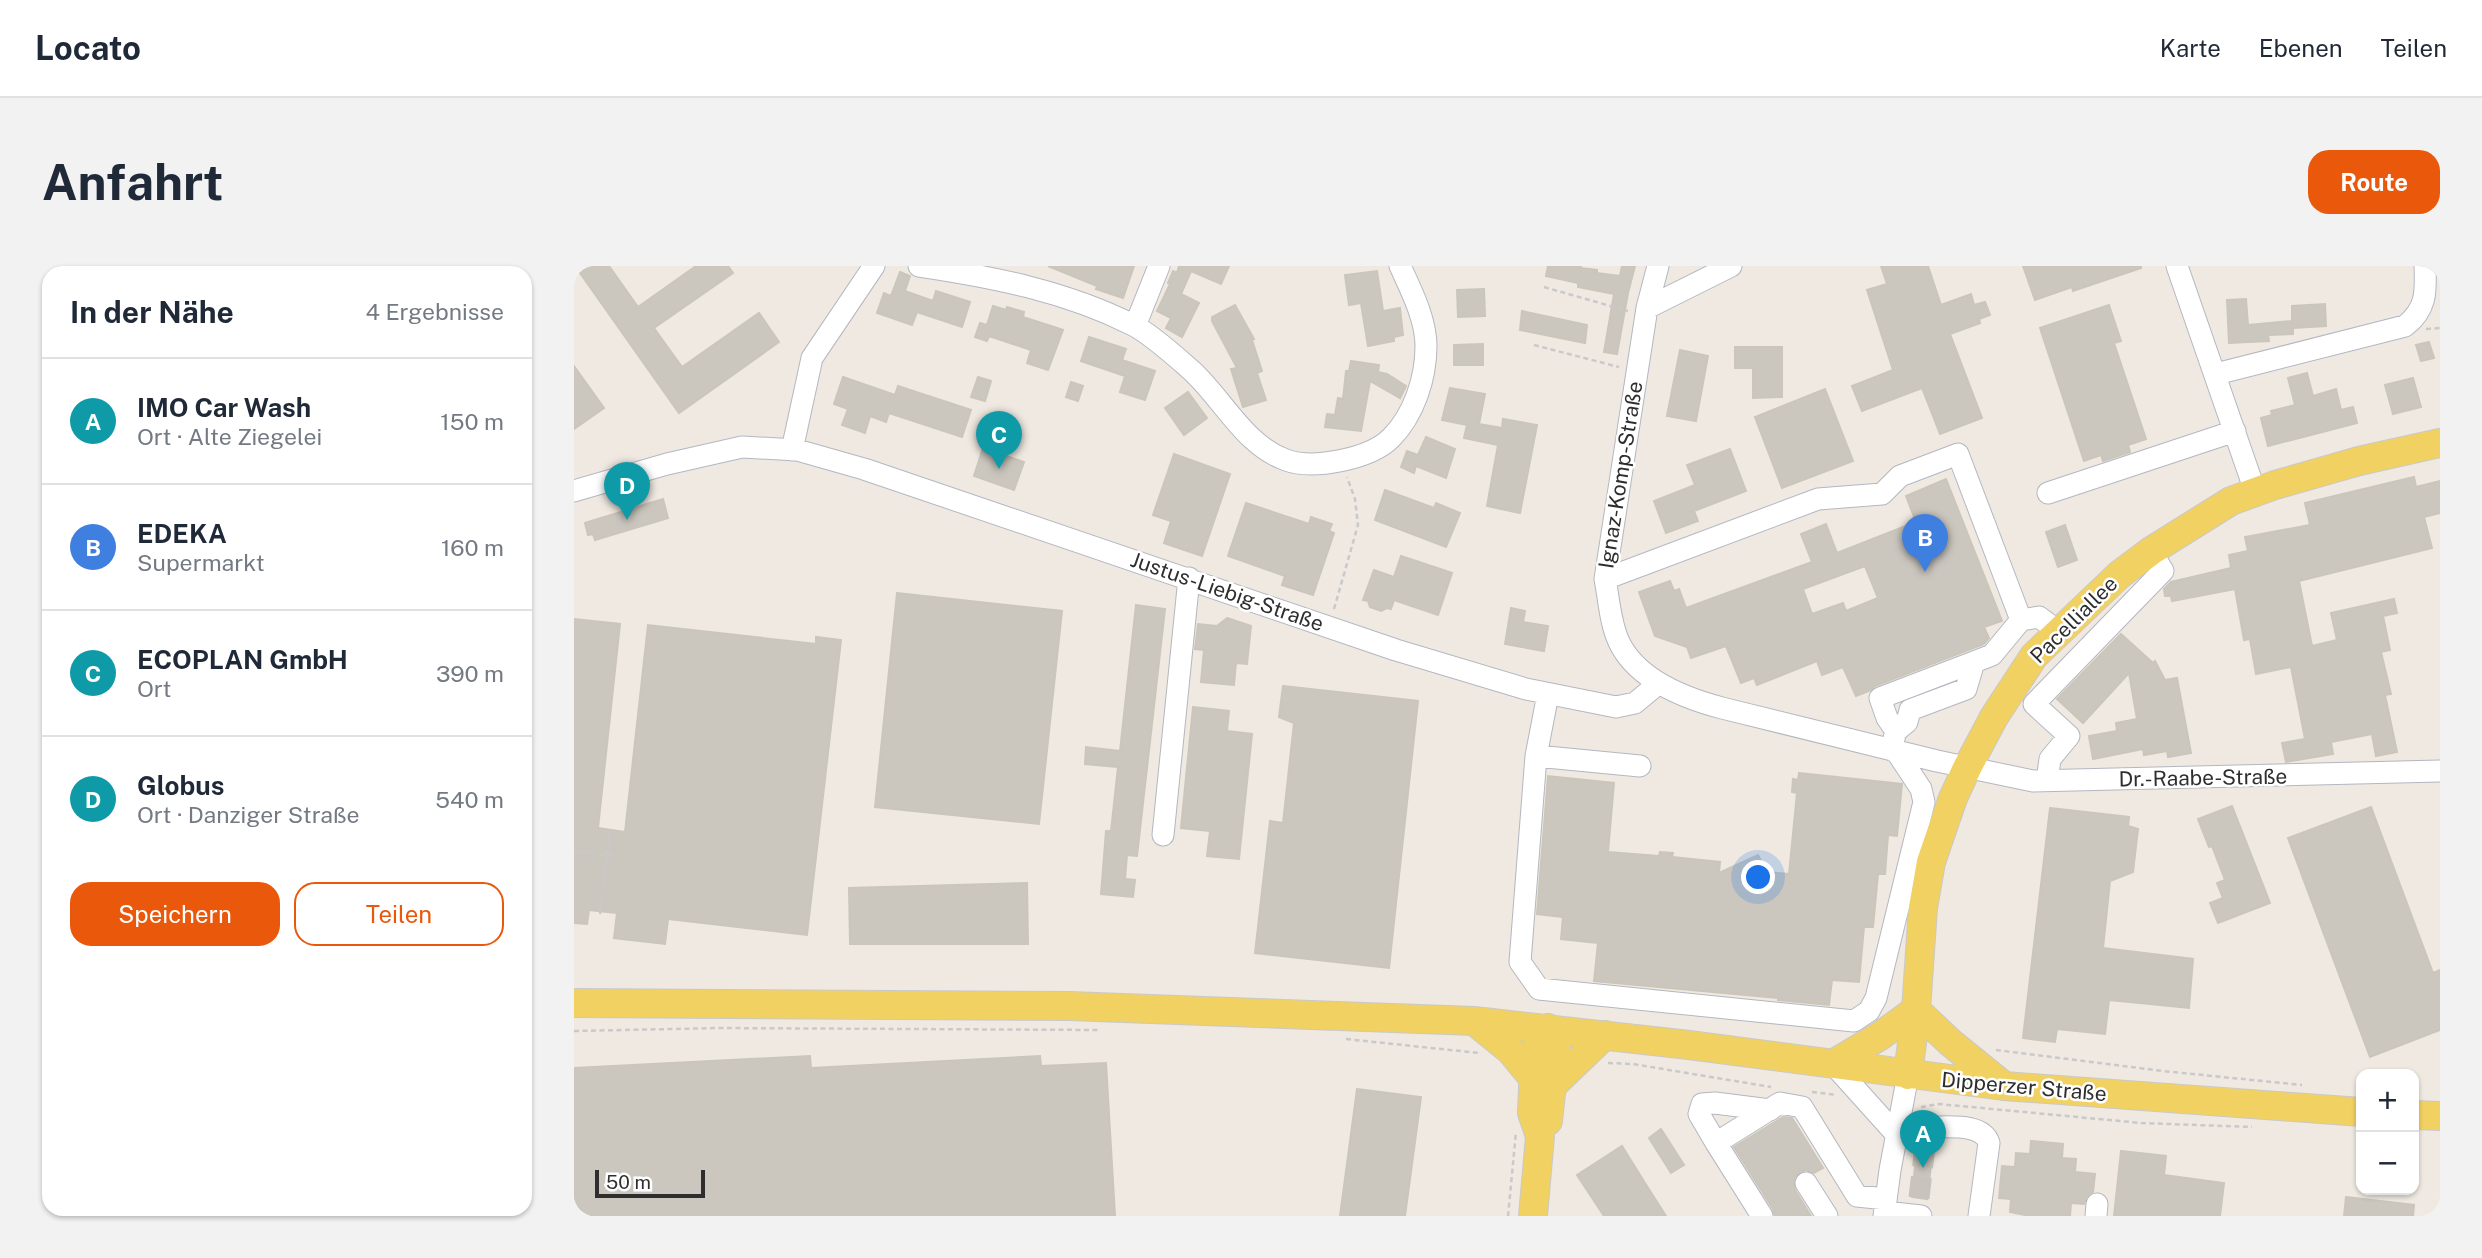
<!DOCTYPE html>
<html lang="de">
<meta charset="utf-8">
<style>
:root{--surface:#fff;--page:#f2f2f3;--text:#1f2937;--muted:#747a83;--line:#e0e1e3;--accent:#ea580c}
body{margin:0;font-family:"Public Sans",sans-serif;background:var(--page);color:var(--text)}
.controls{position:absolute;right:21px;bottom:21px;display:grid;overflow:hidden;border-radius:14px;box-shadow:0 2px 5px #0004}
.controls button{width:63px;height:63px;display:grid;place-items:center;padding:0;border:0;border-bottom:2px solid var(--line);background:var(--surface);color:var(--text);font:35px sans-serif}
.scale{position:absolute;left:21px;bottom:18px;width:110px;box-sizing:border-box;padding-left:7px;border:4px solid #2e2e2e;border-top:0;font-size:19px;line-height:24px;white-space:nowrap;color:#2e2e2e;-webkit-text-stroke:5px #fff;paint-order:stroke}
.you{position:absolute;left:1185px;top:612px;width:24px;height:24px;margin:-18px;border:5px solid #fff;border-radius:50%;background:#1a73e8;box-shadow:0 0 0 10px #1a73e833}
.badge{display:grid;place-items:center;width:46px;height:46px;border-radius:50%;background:var(--accent);color:#fff;font-size:23px;font-weight:700}
.pin{position:absolute;translate:-50% -58px;filter:drop-shadow(0 2px 4px #0008)}
.pin::after{content:'';position:absolute;top:37px;width:24px;height:21px;background:inherit;clip-path:polygon(0 0,100% 0,50% 100%)}
.list{margin:0;padding:0;list-style:none}
h2{display:flex;justify-content:space-between;align-items:center;height:91px;margin:0;padding:0 28px;font-size:30px}
h2 small{font-size:23px;font-weight:400;color:var(--muted)}
.list li{display:grid;grid-template-columns:46px 1fr auto;gap:21px;align-items:center;box-sizing:border-box;height:126px;padding:0 28px;border-top:2px solid var(--line)}
.list b{display:block;font-size:26px;white-space:nowrap}
.list p{margin:0;font-size:23px;white-space:nowrap;color:var(--muted)}
.list em{font-size:23px;font-style:normal;color:var(--muted)}
.actions{display:flex;gap:14px;padding:21px 28px}
.actions a{flex:1;padding:16px 0;border:2px solid var(--accent);border-radius:21px;text-align:center;font-size:24px;color:var(--accent)}
.actions .main{background:var(--accent);color:#fff}
.map{position:relative;flex:none;width:1866px;height:950px;overflow:hidden;border-radius:21px}
header{display:flex;align-items:center;gap:42px;box-sizing:border-box;height:98px;padding:0 35px;background:var(--surface);border-bottom:2px solid var(--line)}
header strong{font-size:33px}
nav{display:flex;gap:38px;margin-inline-start:auto;font-size:24px}
.intro{display:flex;align-items:center;justify-content:space-between;box-sizing:border-box;height:168px;padding:0 42px}
h1{margin:0;font-size:49px}
.button{padding:18px 32px;border-radius:21px;background:var(--accent);color:#fff;font-size:24px;font-weight:700}
main{display:flex;gap:42px;padding:0 42px}
aside{flex:1;background:var(--surface);border-radius:21px;box-shadow:0 2px 5px #0004}
.map>svg:first-child{display:block}
</style>
<header>
<strong>Locato</strong>
<nav><a>Karte</a><a>Ebenen</a><a>Teilen</a></nav>
</header>
<div class="intro"><h1>Anfahrt</h1><a class="button">Route</a></div>
<main>
<aside>
<h2>In der Nähe<small>4 Ergebnisse</small></h2>
<ul class="list">
<li><span class="badge" style="background:#0f9aa8">A</span><div><b>IMO Car Wash</b><p>Ort · Alte Ziegelei</p></div><em>150 m</em></li>
<li><span class="badge" style="background:#3f7fe0">B</span><div><b>EDEKA</b><p>Supermarkt</p></div><em>160 m</em></li>
<li><span class="badge" style="background:#0f9aa8">C</span><div><b>ECOPLAN GmbH</b><p>Ort</p></div><em>390 m</em></li>
<li><span class="badge" style="background:#0f9aa8">D</span><div><b>Globus</b><p>Ort · Danziger Straße</p></div><em>540 m</em></li>
</ul>
<div class="actions"><a class="main">Speichern</a><a>Teilen</a></div>
</aside>
<div class="map">
<svg width="1866" height="950" viewBox="0 0 1866 950">
<rect width="100%" height="100%" fill="#efe9e1"/>
<path fill="#cbc7bf" stroke="#cbc5ba" stroke-width="2" fill-rule="evenodd" d="M1,0H35L64,41L122,0H154L159,7L80,62L108,101L185,47L205,76L105,147Z
M474,0H560L549,32L522,23L523,20Z
M605,0H655L647,18L617,5L607,28L625,37L608,71L592,62L597,52L583,45L596,18L594,17L599,5L603,7Z
M974,0H1007L1006,2L1023,4V7L1046,10L1048,0H1061L1054,27L1043,88L1030,86L1040,28L1004,21V17L972,10Z
M1307,0H1354L1367,39L1397,28L1400,39L1411,36L1416,49L1405,53L1406,57L1376,68L1408,152L1366,168L1348,122L1288,145L1278,120L1319,104L1293,24L1313,18Z
M1449,0H1567V2L1499,25L1498,21L1461,34Z
M803,5L809,45L826,42L829,69L820,71V75L794,80L787,37L775,39L771,9Z
M326,6L336,10L331,25L359,35L362,25L396,36L388,61L343,46L338,59L303,47L310,27L317,30Z
M910,23L911,50L884,51L883,24Z
M1672,33L1674,59L1718,55V40L1751,38L1752,60L1719,62V68L1694,69L1695,75L1655,77L1653,34Z
M661,39L680,73L678,74L688,105L683,107L692,134L669,141L657,103L663,102L638,55V51Z
M1535,39L1547,75L1540,77L1572,173L1554,179L1556,186L1529,195L1527,189L1510,195L1466,62Z
M419,40L432,44L433,41L450,46L449,51L489,64L474,104L453,97L457,84L415,70L413,75L401,71L406,57L413,59Z
M948,45L1013,59L1011,77L946,64Z
M515,71L552,83L548,94L581,105L571,134L546,126L551,110L507,95Z
M1855,76L1860,92L1847,95L1842,79Z
M909,78V99H880V79Z
M1161,81H1208V131L1179,132V102H1161Z
M1106,84L1134,90L1122,155L1093,150Z
M777,95L805,99L804,106L813,108L832,120L826,132L796,115L787,165L751,161L753,148L761,149L764,132L769,133L772,105H775Z
M0,100L30,142L0,163Z
M1733,107L1739,130L1762,123L1767,144L1779,141L1783,157L1694,180L1687,152L1698,149L1697,145L1721,139L1714,112Z
M269,111L321,129L324,120L397,144L388,171L315,147L312,156L296,150L291,167L268,159L274,143L260,138Z
M404,111L417,115L411,135L397,131Z
M1839,112L1847,141L1819,148L1811,119Z
M497,116L509,120L504,135L492,131Z
M876,122L911,128L905,158L928,162L929,153L963,159L946,247L913,240L924,179L890,172L893,159L868,154Z
M1251,123L1279,195L1208,222L1181,151Z
M614,126L633,152L610,169L591,142Z
M852,171L881,183L872,212L842,200L840,207L827,201L833,185L844,189Z
M409,182L450,196L440,224L400,210Z
M1156,183L1172,225L1120,245L1124,255L1092,267L1080,235L1121,219L1113,199Z
M600,188L656,208L628,290L590,277L597,255L579,249Z
M1840,211L1842,221L1866,215V247L1850,251L1858,282L1725,315L1738,380L1763,374L1757,347L1820,333L1823,347L1809,350L1816,384L1807,386L1817,428L1811,429L1823,486L1802,490L1798,468L1757,476L1759,488L1712,496L1708,477L1731,473L1717,401L1682,408L1676,373L1670,374L1661,323L1598,335L1597,330H1591L1590,323L1597,316L1657,302L1655,289L1674,285L1671,271L1736,259L1731,237Z
M1372,213L1428,355L1410,361L1415,372L1410,378L1301,420L1295,425L1282,430L1269,401L1248,409L1243,395L1183,419L1180,412L1167,417L1152,380L1117,392L1113,381L1081,370L1065,326L1096,315L1100,325L1105,323L1112,342L1238,296L1227,268L1252,258L1263,287L1342,256L1332,230ZM1291,300L1304,332L1272,345L1269,337L1238,348L1229,323Z
M811,224L860,242L862,237L886,247L872,281L801,254Z
M89,233L94,252L21,274L19,268L14,269L11,257Z
M672,237L735,258L737,251L758,258L755,265L760,267L739,329L708,319L711,310L654,290Z
M1491,259L1503,294L1484,301L1472,266Z
M827,290L878,307L864,349L820,334L817,343L813,342L807,345L796,341L794,335L789,334L800,304L820,311Z
M323,327L488,345L465,558L301,541Z
M562,339L591,343L563,590L553,589L551,613L561,614L559,631L527,628L532,565H537L544,501L511,498L512,481L546,485Z
M937,342L951,345L949,356L974,360L970,385L931,378Z
M653,352L677,360L673,398L662,397L660,419L627,416L630,384L621,383L624,358L643,360Z
M0,353L46,358L24,562L51,566L74,359L242,378V371L267,374L233,669L94,653L91,678L40,672L43,647L15,644L13,658L0,657Z
M1547,368L1579,397L1581,395L1591,414L1603,412L1617,487L1594,491L1593,485L1570,489L1569,483L1519,493L1515,470L1543,465L1542,457L1563,453L1555,407L1509,457L1483,433Z
M709,420L844,435L815,702L681,687L696,555L709,557L720,457L705,451Z
M619,441L655,445L653,465L678,468L665,593L633,590L636,565L607,562Z
M1225,507L1328,518L1323,570L1314,569L1311,608H1304L1299,661H1290L1285,716L1258,714L1255,739L1204,734V732L1020,715L1024,677L987,673L989,651L963,648L974,510L1040,517L1034,586L1085,590L1086,586L1099,587L1098,591L1146,596L1145,607L1184,589L1193,606L1215,608L1223,527L1218,526L1219,513L1224,514Z
M1658,540L1696,637L1644,657L1636,637L1649,632L1643,617L1651,614L1638,580L1635,581L1624,553Z
M1797,541L1859,707L1866,704V764L1796,791L1714,572Z
M1476,542L1555,551L1554,560L1564,563L1559,606L1536,615L1529,682L1619,693L1615,742L1535,734L1531,768L1483,763L1481,776L1449,772Z
M453,617L454,678H276L275,622Z
M236,790L237,802L466,790L467,800L532,797L541,950H0V802Z
M783,823L847,831L831,950H766Z
M1209,851L1218,852L1249,902L1240,907L1232,904L1226,906L1220,912L1221,924L1237,950H1201L1199,943L1160,881Z
M1087,863L1110,899L1097,907L1075,872Z
M1457,875L1489,878L1488,892L1502,893L1501,906L1521,908L1519,926L1513,930L1510,938L1497,937L1496,950H1456L1436,946L1437,933L1425,932L1428,900L1441,901L1442,887L1456,888Z
M1048,880L1071,917L1092,950H1030L1003,909Z
M1343,880L1353,884L1359,882L1353,933L1338,931Z
M1547,885L1592,890L1590,909L1650,917L1646,950H1540Z
M1772,931L1840,939L1839,950H1770Z"/>
<g fill="none" stroke-linecap="round" stroke-linejoin="round">
<path stroke="#c8c4bd" stroke-width="21" stroke-dasharray="21 10" stroke-linecap="butt" d="M1345,932L1352,871"/>
<g stroke="#b4b7c1" stroke-width="23">
<path id="minor" d="M345,0C419,11 491,25 559,59C577,68 601,90 617,104C649,133 670,179 712,194C739,204 796,193 817,172C840,149 852,112 852,80C852,53 837,24 826,0
M1084,0L1073,42L1031,313C1035,333 1036,357 1045,376C1063,414 1110,432 1148,442L1363,495L1459,515L1866,505
M1603,0L1681,225
M1073,42L1157,0
M561,60L585,0
M1642,108L1831,60C1853,43 1852,25 1851,0
M218,184L238,92L300,0
M0,225L93,198L168,181L223,184L290,203L822,384L952,423L1042,441L1061,437L1085,417
M1474,227L1661,165
M1031,313L1244,233L1308,228L1326,210L1384,188L1447,354
M974,428L962,490L1066,500
M1322,465L1313,452L1306,432L1400,396
M1317,484L1322,465L1333,456L1336,444L1392,423L1400,396L1418,389L1447,354L1465,351L1485,366
M962,490L946,696L965,723L1280,755L1295,745L1302,732L1350,536L1347,523L1322,485
M1473,515L1476,493L1495,470L1460,438L1589,305L1577,285
M589,569L615,312
M1259,798L1322,868
M1352,871L1354,866L1361,861C1378,861 1409,858 1415,877L1405,950
M1142,877L1125,848L1128,838L1141,837L1196,844
M1232,917L1253,950
M1311,946L1347,950
M1188,950L1142,877L1206,837L1228,841L1283,930L1312,933
M1310,950L1316,904L1334,809
M1522,950L1523,938"/>
</g>
<g stroke="#c9c9c9" stroke-width="30">
<path id="major" d="M0,737L495,740L900,755L1115,779L1430,820L1787,846
M1342,744L1377,777L1430,820
M900,755L936,784L959,812
M1259,798L1306,770L1342,744
M1334,809L1342,744L1349,642L1357,596L1379,532L1393,502L1420,451L1460,390L1545,309L1577,285L1657,235L1701,219L1785,195L1866,177
M979,819L1031,769
M1840,849L1866,850
M974,855L982,781L974,762
M959,950L966,870L958,847L960,796L963,782L974,762"/>
</g>
<path stroke="#c9c9c9" stroke-width="2.5" stroke-dasharray="5 3.5" stroke-linecap="butt" d="M970,21L1054,45
M1852,63L1866,62
M960,79L1045,101
M760,343L784,259L781,233L773,211
M0,585L42,590
M26,648L36,563
M0,765L146,762L524,764
M772,773L905,787
M1422,784L1589,805L1728,819
M1034,797L1059,798L1197,821
M1238,826L1263,829
M1347,841L1365,838L1567,857L1678,861
M934,950L942,866"/>
<use href="#minor" stroke="#fff" stroke-width="21"/>
<use href="#major" stroke="#f2d163" stroke-width="28"/>
</g>
<g text-anchor="middle" stroke-width="5" stroke-linejoin="round" paint-order="stroke">
<g font-size="21" fill="#2e2e2e" stroke="#fff">
<text transform="translate(1047 209) rotate(-81)" y="7">Ignaz-Komp-Straße</text>
<text transform="translate(653 326) rotate(19)" y="7">Justus-Liebig-Straße</text>
<text transform="translate(1500 354) rotate(-45)" y="7">Pacelliallee</text>
<text transform="translate(1629 512) rotate(-1)" y="7">Dr.-Raabe-Straße</text>
<text transform="translate(1450 821) rotate(5)" y="7">Dipperzer Straße</text>
</g>
</g>
</svg>
<div class="controls">
<button>+</button>
<button>−</button>
</div>
<div class="scale">50 m</div>
<div class="you"></div>
<div class="pin badge" style="left:1349px;top:902px;background:#0f9aa8">A</div>
<div class="pin badge" style="left:1351px;top:306px;background:#3f7fe0">B</div>
<div class="pin badge" style="left:425px;top:203px;background:#0f9aa8">C</div>
<div class="pin badge" style="left:53px;top:254px;background:#0f9aa8">D</div>
</div>
</main>
